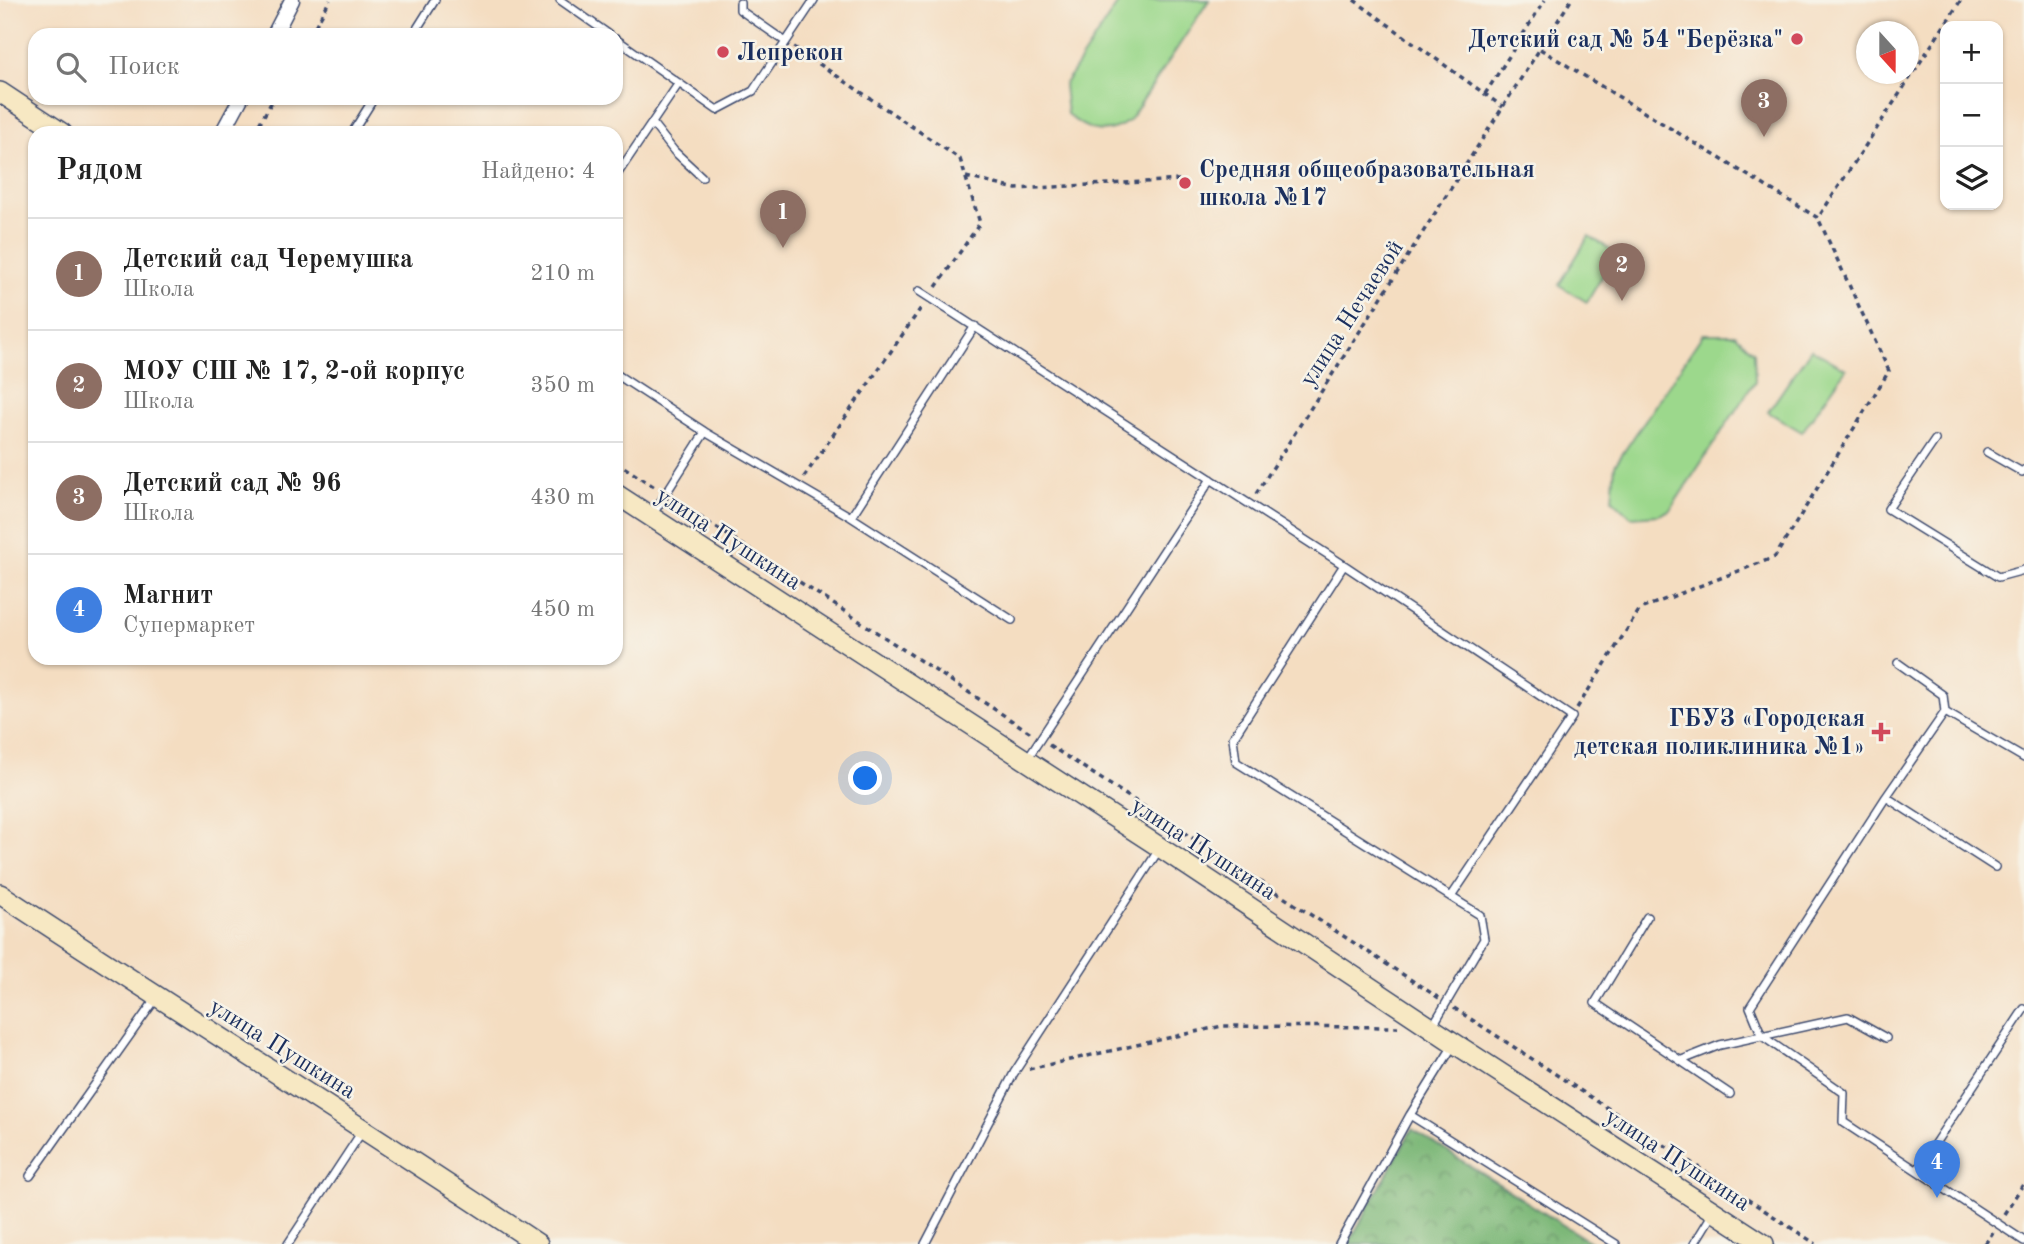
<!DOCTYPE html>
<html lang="ru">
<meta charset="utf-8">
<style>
:root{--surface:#fff;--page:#f6f6f6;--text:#222;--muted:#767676;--line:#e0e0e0;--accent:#b45309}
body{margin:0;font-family:"Old Standard TT",serif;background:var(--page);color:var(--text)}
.controls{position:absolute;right:21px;top:21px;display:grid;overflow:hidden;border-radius:14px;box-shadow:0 2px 5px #0004}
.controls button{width:63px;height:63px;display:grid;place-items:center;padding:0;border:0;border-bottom:2px solid var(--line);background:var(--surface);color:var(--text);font:35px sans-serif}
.compass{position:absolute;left:1856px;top:21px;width:63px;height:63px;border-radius:50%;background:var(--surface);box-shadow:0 2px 5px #0004;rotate:159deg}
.you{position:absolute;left:866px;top:779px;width:24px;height:24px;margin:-18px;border:5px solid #fff;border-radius:50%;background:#1a73e8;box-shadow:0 0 0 10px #1a73e833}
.badge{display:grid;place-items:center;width:46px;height:46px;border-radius:50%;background:var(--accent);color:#fff;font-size:23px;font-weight:700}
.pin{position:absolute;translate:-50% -58px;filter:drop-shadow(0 2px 4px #0008)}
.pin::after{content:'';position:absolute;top:37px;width:24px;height:21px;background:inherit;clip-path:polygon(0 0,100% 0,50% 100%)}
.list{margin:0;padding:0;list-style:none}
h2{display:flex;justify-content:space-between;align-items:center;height:91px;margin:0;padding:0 28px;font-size:30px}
h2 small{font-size:23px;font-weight:400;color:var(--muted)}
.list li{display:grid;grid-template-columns:46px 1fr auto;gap:21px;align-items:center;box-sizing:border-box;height:112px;padding:0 28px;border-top:2px solid var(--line)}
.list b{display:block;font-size:26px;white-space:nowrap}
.list p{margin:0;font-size:23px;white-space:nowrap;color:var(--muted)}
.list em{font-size:23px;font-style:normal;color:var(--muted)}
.icon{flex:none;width:38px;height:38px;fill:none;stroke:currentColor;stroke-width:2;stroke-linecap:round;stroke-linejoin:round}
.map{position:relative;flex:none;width:2024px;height:1244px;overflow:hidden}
.search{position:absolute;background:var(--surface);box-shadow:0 2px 5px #0004;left:28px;top:28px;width:595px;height:77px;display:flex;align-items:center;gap:18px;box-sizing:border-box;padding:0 24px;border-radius:21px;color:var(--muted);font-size:26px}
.panel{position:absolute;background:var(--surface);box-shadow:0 2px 5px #0004;left:28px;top:126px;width:595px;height:539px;border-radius:21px}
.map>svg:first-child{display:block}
</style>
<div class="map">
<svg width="2024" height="1244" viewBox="0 0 2024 1244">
<defs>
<pattern id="forest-crowns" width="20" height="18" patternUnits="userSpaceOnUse" patternTransform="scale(1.75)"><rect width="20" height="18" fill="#7db878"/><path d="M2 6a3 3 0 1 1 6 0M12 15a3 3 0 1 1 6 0" fill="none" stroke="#669666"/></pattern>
</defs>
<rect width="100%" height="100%" fill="#f7f3e8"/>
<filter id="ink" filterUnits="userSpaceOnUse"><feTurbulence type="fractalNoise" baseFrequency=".0143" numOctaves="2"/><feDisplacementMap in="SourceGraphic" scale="14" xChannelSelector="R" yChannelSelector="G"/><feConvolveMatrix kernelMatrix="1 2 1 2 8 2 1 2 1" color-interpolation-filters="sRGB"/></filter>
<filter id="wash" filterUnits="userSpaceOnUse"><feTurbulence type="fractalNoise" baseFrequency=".00686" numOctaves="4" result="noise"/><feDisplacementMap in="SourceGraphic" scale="28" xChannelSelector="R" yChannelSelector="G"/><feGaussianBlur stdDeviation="1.57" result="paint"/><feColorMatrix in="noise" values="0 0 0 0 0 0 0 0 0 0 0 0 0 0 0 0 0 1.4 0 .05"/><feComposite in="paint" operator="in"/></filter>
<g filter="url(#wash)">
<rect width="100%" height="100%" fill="#f4ddc1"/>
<path fill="#9cd88c" stroke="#5c8475" stroke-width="2" d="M1120,0H1209L1129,121C1106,137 1087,132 1067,114L1064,85Z
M1589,236L1616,253L1587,302L1559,285Z
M1703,334H1735L1754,352L1755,381L1670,510L1659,515L1631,517L1612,499L1615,465Z
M1811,349L1846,369L1802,432L1768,412Z"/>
<path fill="url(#forest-crowns)" stroke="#4c746b" stroke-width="2" d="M1412,1129L1593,1244H1348Z"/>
</g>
<g filter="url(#ink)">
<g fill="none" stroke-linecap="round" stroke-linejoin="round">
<g stroke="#3c496d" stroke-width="10">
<path id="lane" d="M560,0L610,35
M740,3V10L786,42
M413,35L435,0
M616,39L717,110L753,91L814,0
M652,123L674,151L702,177
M352,133L374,98
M616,176L679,83
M919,291L1344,565
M616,374L705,432L851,517L1012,620
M1935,440L1888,509L1998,577L2024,570
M1987,452L2022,472L2024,470
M651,517L705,432
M851,517L975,326
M1898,663L1943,695L1945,712L1886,797L1750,1007L1762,1036L1844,1093L1843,1122L2024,1241
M1945,712L2024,758
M1027,759L1211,479
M1886,797L1995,867
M1647,917L1595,1003L1730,1094
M1432,1027L1484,939L1480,915L1451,897L1236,762L1233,738L1344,565L1572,717L1451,897
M1682,1060L1720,1045L1848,1017L1886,1038
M1410,1115L1616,1244
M1918,1169L2024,1009
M30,1176L157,997
M288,1244L363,1130
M925,1244L1014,1073L1160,848
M1339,1244L1410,1115L1454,1044
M1694,1244L1713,1213"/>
</g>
<g stroke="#3c496d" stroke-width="17">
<path id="street" d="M274,35L292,0
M222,133L241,98"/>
</g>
<g stroke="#3c496d" stroke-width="22">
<path id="secondary" d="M0,92L62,133
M616,494L1161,848L1454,1043L1764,1244
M0,894C179,1012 360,1125 538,1244"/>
</g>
<path stroke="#3c496d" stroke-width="3.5" stroke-dasharray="5 5" stroke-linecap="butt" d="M1354,0L1503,107
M310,35L330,0
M794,47L960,159L980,223L934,290
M1540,49L1818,218L1961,0
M1485,94L1545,0
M254,133L274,98
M966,177L1016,189L1181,180
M616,462L656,488
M804,477L923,305
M1256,494L1571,0
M674,500L1031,733
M1577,708L1640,609L1775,557L1889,371L1818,218
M1049,745L1439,998
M1454,1008L1816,1244
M1029,1069L1222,1026L1398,1027
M2004,1214L2024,1183
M1985,1244L1993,1232"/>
<use href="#lane" stroke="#fff" stroke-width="7"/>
<use href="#street" stroke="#fff" stroke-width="14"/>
<use href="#secondary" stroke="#f7e8c3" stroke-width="19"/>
</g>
</g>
<g fill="#d1495b" stroke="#f7f3e8" stroke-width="2.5">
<circle cx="1797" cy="39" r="7"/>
<circle cx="723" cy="52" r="7"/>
<circle cx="1185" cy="183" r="7"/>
<path d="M1877.5 721.5h7v7h7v7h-7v7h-7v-7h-7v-7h7z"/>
</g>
<g text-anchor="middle" stroke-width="5" stroke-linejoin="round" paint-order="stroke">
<g font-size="24" font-weight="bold" fill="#1b2f5e" stroke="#f7f3e8" text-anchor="end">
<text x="1783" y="47">Детский сад № 54 "Берёзка"</text>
<text x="737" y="60" text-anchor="start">Лепрекон</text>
<text x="1199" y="177" text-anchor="start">Средняя общеобразовательная<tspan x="1199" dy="28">школа №17</tspan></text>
<text x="1865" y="726">ГБУЗ «Городская<tspan x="1865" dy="28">детская поликлиника №1»</tspan></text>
</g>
<g font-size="24" fill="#1b2f5e" stroke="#f7f3e8">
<text transform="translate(1351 313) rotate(-57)" y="8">улица Нечаевой</text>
<text transform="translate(729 538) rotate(33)" y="8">улица Пушкина</text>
<text transform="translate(1204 848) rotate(33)" y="8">улица Пушкина</text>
<text transform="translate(283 1048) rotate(32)" y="8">улица Пушкина</text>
<text transform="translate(1678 1159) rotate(33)" y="8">улица Пушкина</text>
</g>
</g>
</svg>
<div class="controls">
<button>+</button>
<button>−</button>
<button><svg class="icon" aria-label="layers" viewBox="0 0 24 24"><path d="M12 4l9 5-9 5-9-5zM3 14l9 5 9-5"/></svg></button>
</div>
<svg class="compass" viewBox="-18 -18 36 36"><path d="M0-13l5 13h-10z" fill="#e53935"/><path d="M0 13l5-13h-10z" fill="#767676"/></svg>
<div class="you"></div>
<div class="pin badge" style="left:783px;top:248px;background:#8d6e63">1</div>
<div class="pin badge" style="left:1622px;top:301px;background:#8d6e63">2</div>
<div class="pin badge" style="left:1764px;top:137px;background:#8d6e63">3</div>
<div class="pin badge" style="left:1937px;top:1198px;background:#3f7fe0">4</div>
<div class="search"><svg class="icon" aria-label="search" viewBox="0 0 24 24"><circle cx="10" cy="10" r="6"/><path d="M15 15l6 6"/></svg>Поиск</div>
<section class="panel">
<h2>Рядом<small>Найдено: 4</small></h2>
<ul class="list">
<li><span class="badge" style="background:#8d6e63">1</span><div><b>Детский сад Черемушка</b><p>Школа</p></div><em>210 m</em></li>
<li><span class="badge" style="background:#8d6e63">2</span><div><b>МОУ СШ № 17, 2-ой корпус</b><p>Школа</p></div><em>350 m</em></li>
<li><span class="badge" style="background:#8d6e63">3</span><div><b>Детский сад № 96</b><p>Школа</p></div><em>430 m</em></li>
<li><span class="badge" style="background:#3f7fe0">4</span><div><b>Магнит</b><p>Супермаркет</p></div><em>450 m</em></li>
</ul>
</section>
</div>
